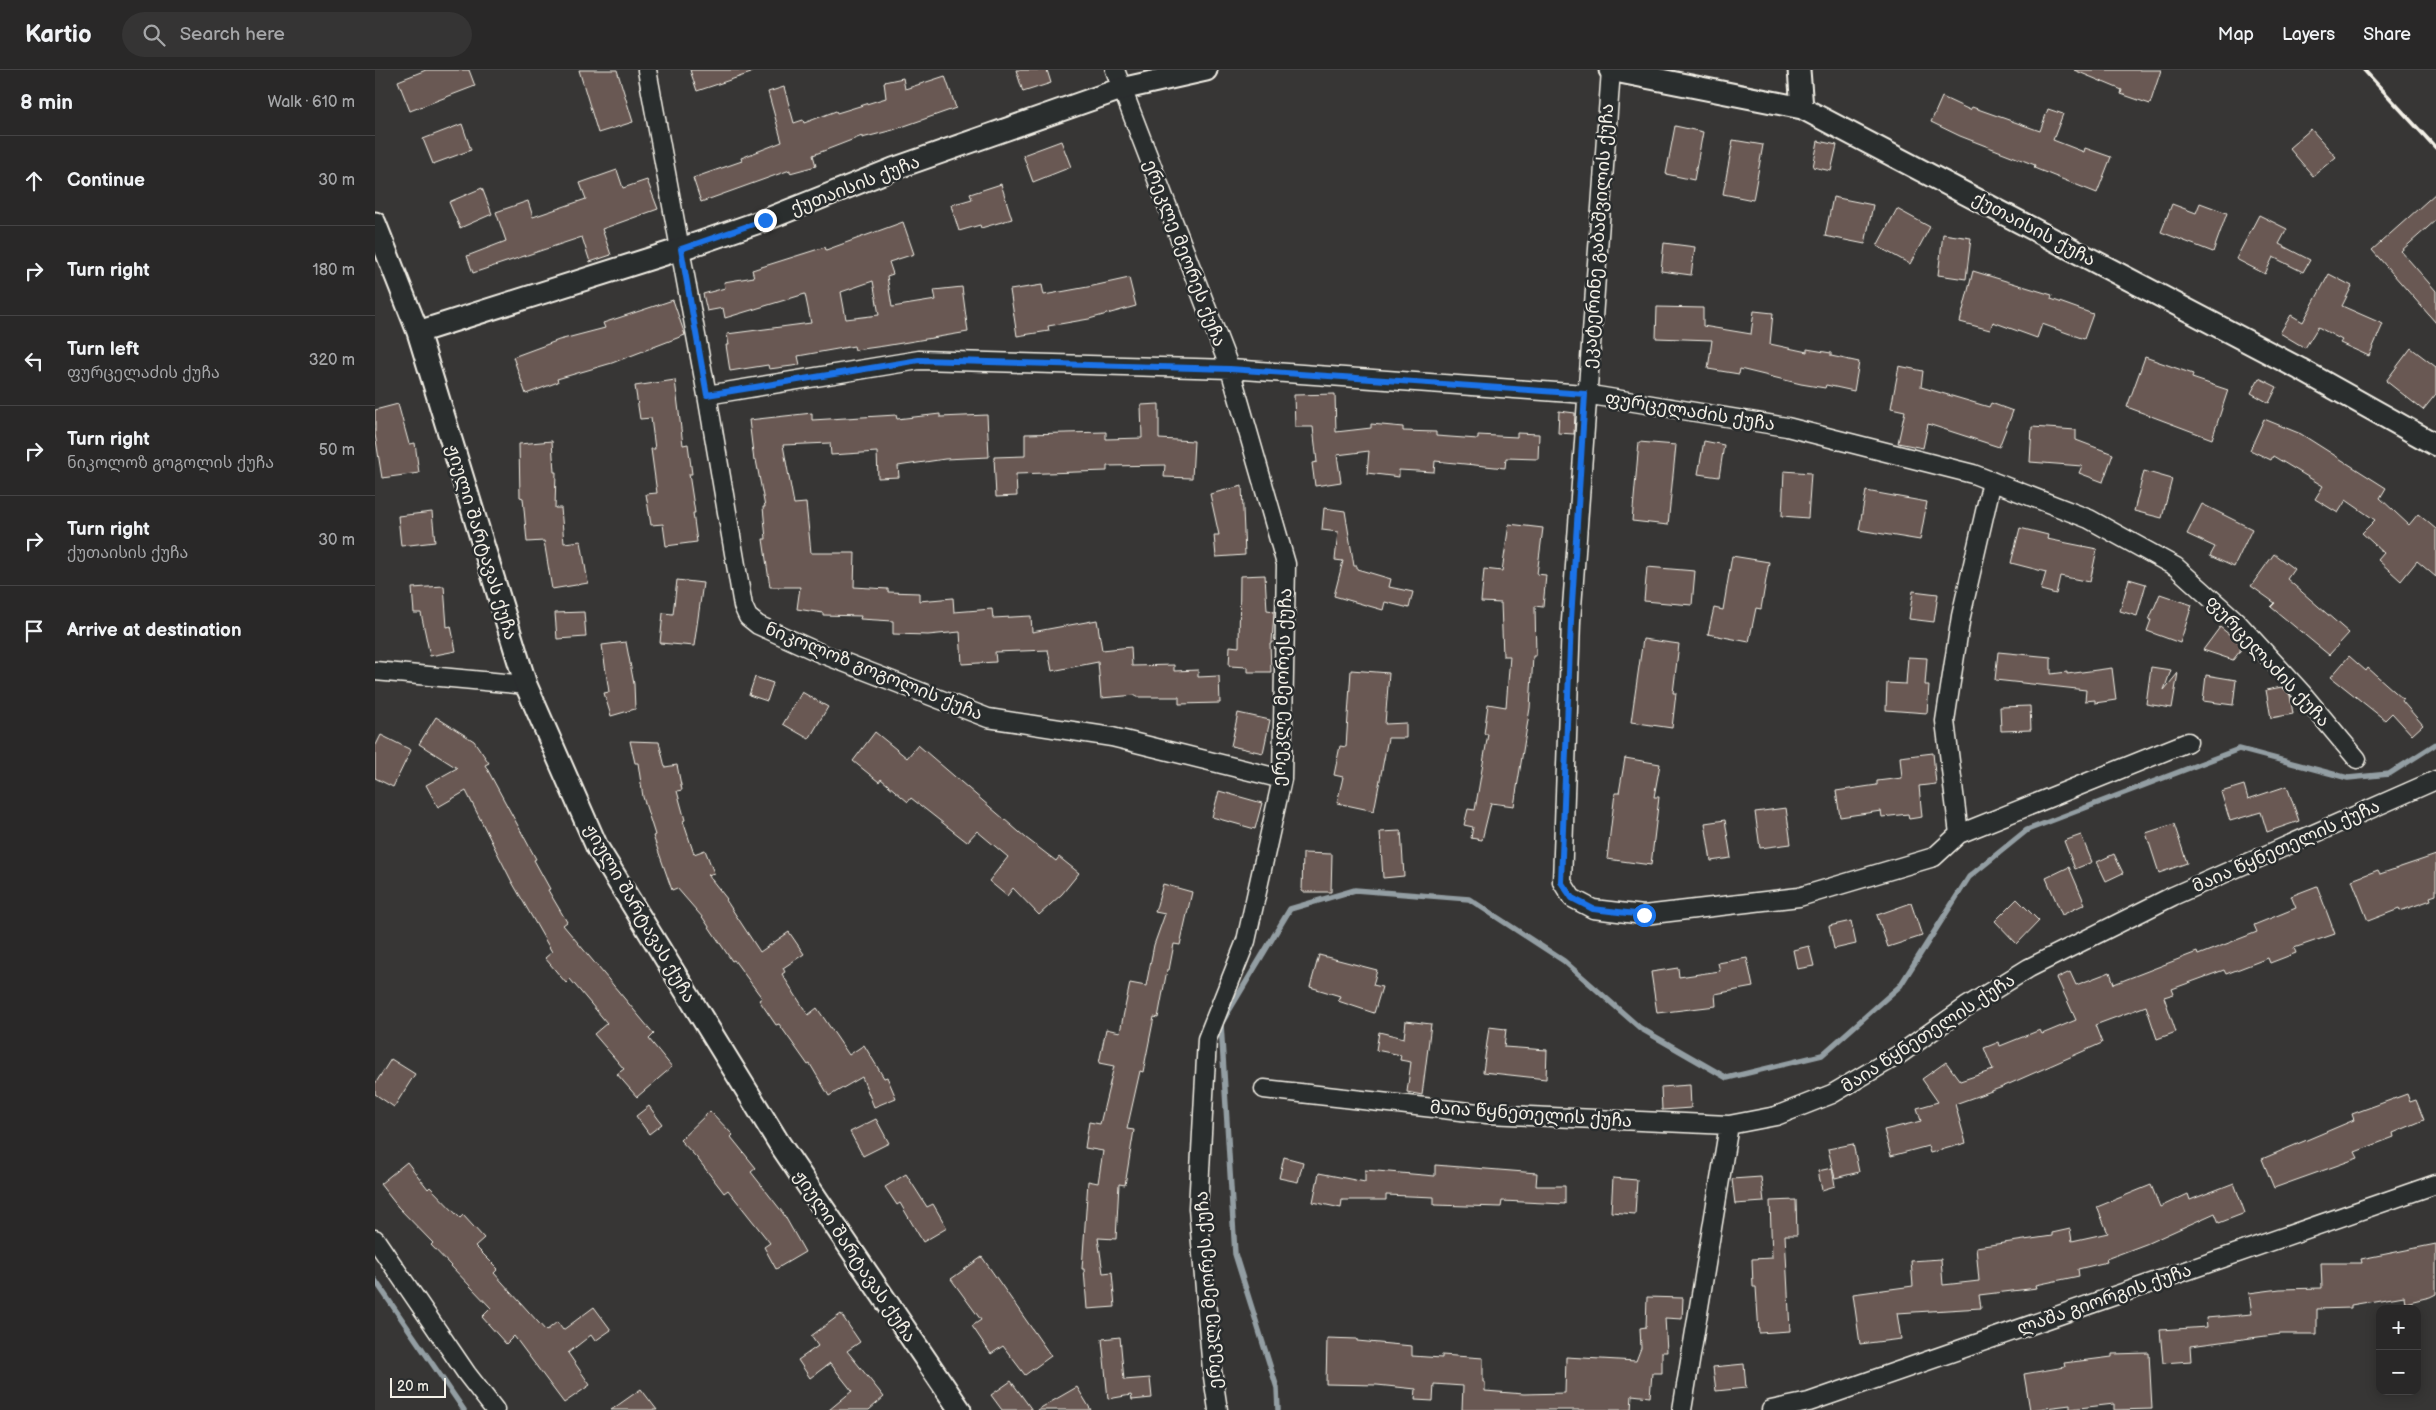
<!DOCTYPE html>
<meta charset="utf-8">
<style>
:root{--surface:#292828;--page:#353434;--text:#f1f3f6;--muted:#a5a6a8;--line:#454445}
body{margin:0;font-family:"Balsamiq Sans","Noto Sans Georgian",sans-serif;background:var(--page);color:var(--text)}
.controls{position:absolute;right:15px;bottom:15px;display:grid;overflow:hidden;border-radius:10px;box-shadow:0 2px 12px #0003}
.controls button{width:45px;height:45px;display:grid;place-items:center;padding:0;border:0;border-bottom:1px solid var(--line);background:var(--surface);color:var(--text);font:25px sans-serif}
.scale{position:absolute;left:15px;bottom:12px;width:56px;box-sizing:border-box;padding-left:5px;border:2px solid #f4f1e8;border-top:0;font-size:14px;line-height:18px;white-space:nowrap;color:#f4f1e8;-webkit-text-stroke:4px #2a2d2e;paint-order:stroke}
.stop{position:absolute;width:15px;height:15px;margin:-11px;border:4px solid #1a73e8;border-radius:50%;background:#fff}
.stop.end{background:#1a73e8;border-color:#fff;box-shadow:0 1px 5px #0008}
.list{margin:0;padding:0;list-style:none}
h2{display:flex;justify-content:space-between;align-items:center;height:65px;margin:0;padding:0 20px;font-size:21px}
h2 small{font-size:16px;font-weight:400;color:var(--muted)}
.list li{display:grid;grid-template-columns:32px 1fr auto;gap:15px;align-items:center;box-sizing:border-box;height:90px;padding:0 20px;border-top:1px solid var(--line)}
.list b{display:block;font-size:19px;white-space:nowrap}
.list p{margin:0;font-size:16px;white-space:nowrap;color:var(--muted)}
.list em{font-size:16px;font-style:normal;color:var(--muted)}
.icon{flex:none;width:28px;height:28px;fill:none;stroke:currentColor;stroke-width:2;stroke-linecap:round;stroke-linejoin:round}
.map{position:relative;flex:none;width:2061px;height:1340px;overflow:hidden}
header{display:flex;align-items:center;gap:30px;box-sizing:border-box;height:70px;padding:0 25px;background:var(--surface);border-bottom:1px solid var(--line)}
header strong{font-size:24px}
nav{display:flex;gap:28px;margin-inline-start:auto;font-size:18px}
.search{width:350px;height:45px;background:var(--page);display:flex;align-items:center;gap:12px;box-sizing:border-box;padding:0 18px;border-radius:28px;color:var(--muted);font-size:19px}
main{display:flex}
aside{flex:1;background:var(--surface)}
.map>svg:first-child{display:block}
</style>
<header>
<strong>Kartio</strong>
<div class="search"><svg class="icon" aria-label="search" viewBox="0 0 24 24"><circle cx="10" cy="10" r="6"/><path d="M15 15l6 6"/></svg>Search here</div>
<nav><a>Map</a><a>Layers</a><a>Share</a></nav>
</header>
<main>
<aside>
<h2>8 min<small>Walk · 610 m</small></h2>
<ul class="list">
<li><svg class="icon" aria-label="ahead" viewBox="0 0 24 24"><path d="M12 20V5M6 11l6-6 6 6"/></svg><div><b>Continue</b></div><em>30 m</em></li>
<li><svg class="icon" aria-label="right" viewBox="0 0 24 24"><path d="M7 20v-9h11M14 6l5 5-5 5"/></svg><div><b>Turn right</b></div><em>180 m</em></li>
<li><svg class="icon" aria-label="left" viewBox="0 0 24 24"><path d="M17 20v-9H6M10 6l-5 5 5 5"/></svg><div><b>Turn left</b><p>ფურცელაძის ქუჩა</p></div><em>320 m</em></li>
<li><svg class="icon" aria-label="right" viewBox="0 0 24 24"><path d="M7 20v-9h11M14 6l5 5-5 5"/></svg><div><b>Turn right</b><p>ნიკოლოზ გოგოლის ქუჩა</p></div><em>50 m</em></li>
<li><svg class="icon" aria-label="right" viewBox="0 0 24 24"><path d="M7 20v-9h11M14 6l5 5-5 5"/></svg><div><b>Turn right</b><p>ქუთაისის ქუჩა</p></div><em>30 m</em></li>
<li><svg class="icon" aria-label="arrive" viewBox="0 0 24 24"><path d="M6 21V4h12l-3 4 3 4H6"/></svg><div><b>Arrive at destination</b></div></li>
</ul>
</aside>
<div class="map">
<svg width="2061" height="1340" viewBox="0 0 2061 1340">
<rect width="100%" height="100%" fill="#373635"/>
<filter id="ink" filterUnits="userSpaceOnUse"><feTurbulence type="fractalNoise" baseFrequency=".02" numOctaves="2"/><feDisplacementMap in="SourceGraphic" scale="10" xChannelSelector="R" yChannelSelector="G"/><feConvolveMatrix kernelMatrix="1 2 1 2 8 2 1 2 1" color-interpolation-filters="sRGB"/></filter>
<g filter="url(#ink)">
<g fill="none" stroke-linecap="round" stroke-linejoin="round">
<path stroke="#939ea3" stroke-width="5.5" d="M0,1210L89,1340
M903,1340L902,1318L860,1184L846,954L915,839L980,820L1094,829L1189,891L1265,958L1352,1008L1447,985L1525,916L1594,807L1652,760L1864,679L1973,708L2014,704L2061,674"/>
</g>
<path fill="#695852" stroke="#f4f1e8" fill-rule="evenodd" d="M51,0H94L100,16L35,41L23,11Z
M204,0H242L258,52L223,63Z
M315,0H376V3L322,21Z
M641,0H672L676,13L648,22Z
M1699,0H1786L1775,34L1746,24L1747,20Z
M570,6L581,38L518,60L487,68V66L438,85L441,96L415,103V100L326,132L318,108L367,91L366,88L407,72L393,22L409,17L419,53L428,50L429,53L461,41L462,43L511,28L509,12L528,8L530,19Z
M1567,27L1595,40L1597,37L1665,61L1673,39L1688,44L1678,70L1709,82L1710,78L1736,87L1722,123L1659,98L1660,95L1585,66L1556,52Z
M87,54L96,80L58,94L48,69Z
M1300,56L1328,62L1319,110L1291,104Z
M1936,59L1961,87L1938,106L1914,78Z
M1358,70L1388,75L1378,130L1348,124Z
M686,71L696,97L658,112L648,85Z
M1443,71L1462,75L1456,101L1438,97Z
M242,100L248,118L272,110L283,139L227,159L236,185L215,192L207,167L98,203L92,186L131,171L121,142L153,131L158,147L211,129L205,113Z
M626,114L637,149L606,158L605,155L584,161L576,135L597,129L595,124Z
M107,118L117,144L85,158L74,132Z
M2061,123V150L2026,181L2061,221V253L1997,180Z
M1458,127L1498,135L1490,174L1450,166Z
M1825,133L1852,143L1838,182L1786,162L1797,134L1821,143Z
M1522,139L1555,157L1535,194L1502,176Z
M1884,145L1912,159L1904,174L1935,190L1928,202L1898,187L1890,204L1861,189Z
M528,152L539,184L514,192L518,204L512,206L517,237L561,230L559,220L587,217L593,262L509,276L480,280L479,276L423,286L425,295L394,299L393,295L355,301L351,275H354L352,264L436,253L430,224L350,248L348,238L332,241L328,224L350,218L349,212L379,207L377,200L450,177L451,180ZM498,211L504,245L471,249L466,222Z
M1568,164L1596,168L1591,209L1563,205Z
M1289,173L1320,177L1316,205L1286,201Z
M1598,201L1677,225L1676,229L1718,244L1709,269L1667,254L1662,268L1618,252L1615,260L1585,252Z
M1954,204L1977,216L1967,236L2008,254L1994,286L1965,273L1967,270L1943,257L1930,278L1905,263L1916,245L1928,252Z
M754,208L761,236L714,249L673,256L674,261L642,266L635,220L667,215L669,225L718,216Z
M298,230L310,265L237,293L182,309L183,312L151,324L138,287L184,270L230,258L228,253Z
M1282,237L1328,238V256L1376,264L1379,241L1398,243L1395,274L1432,282V279L1456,283V286L1484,292L1479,321L1451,315L1450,318L1426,314L1365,299L1364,304L1333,299L1337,270L1281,268Z
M2036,278L2061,297V324L2048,340L2011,311Z
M1770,287L1818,304L1817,308L1853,320L1837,369L1752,337Z
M1524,296L1548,301L1546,317L1614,337L1616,333L1638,341L1624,377L1553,354L1548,378L1523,373L1530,341L1516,338Z
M1884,308L1902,317L1894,333L1876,323Z
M300,310L308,375L313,374L317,404H314L320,443H318L322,472L291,476L288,454L276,455L271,424L282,423L276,379H280L276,348L265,349L260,316Z
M960,324L961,362L996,358V354L1028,357V361L1061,362V366L1103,369V365L1142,367V363L1164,364L1163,389L1131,388L1130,398L1060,391L1059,402L1024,400V407L992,403L994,381L962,385L966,412L940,416L937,393L942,392L938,357H920L919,325Z
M23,334L34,374L40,373L44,403L7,408L0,364V340Z
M784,334V369L819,371L817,408L789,407L790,395L732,396V401L641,404L642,426L621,427L619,387L650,386V364L731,362V369L767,368L766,335Z
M1184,341L1200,343L1199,364L1183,363Z
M437,343V350L521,345L522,349L565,344V347L612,345L614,387L570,389L523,396L524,407L503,408L502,382L456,385L455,373L408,375L419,434L431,433L436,483H480L479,517L513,519V522L544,523V531L578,528L579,542L617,539L618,548L656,546L657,562L722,550L727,580L756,577L757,596L799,595V601L823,600V607L844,606L845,633L804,634V627H761V625L726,628L723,592L677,601L673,580L620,582L621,592L587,594L585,562L553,565L518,564V551L485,549L486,546L448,545V543L422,539L425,517H395L388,469H391L388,437H390L381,390L379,391L374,350Z
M1889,349L1926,364L2011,418L2005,428L2034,455L2043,444L2061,459V507L2042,491L2026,511L2003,490L2009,483L1987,463L2000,450L1971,430L1963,443L1940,429L1948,416L1898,386L1896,390L1875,380Z
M1657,357L1701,360V370L1738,384L1728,412L1704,403L1707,396L1655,392Z
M177,371L179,402H181L180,438H186L189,473L206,471L213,513L177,519L169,471L152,472L148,428L145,427L144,374Z
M1329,371L1349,375L1344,407L1323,404Z
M1264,372L1301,375L1293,455L1257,451Z
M1409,401L1436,403L1433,448L1407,446Z
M1769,401L1797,409L1787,448L1759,441Z
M867,416L870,485L841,487L839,465H844L835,424Z
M1491,421L1552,432L1545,470L1484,460Z
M1827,434L1877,459L1859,497L1835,486L1840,477L1812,464Z
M949,438L970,441L979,496H982V499L1016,509L1014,517L1038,522L1034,538L1010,532L1008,540L959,526L968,491L960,490L963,462L947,460Z
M57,442L60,472L26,476L23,446Z
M1134,454L1168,458L1162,504L1171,505L1168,537L1160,536L1161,586H1158L1155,638L1139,736L1116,733L1107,770L1096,768L1098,757L1089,755L1093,739L1100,740L1113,664H1109L1113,634L1131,637L1135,586H1128L1126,533L1106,532L1109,499L1127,501Z
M1645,458L1673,465L1672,469L1722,479L1715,512L1685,506L1681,524L1666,520L1671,502L1636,493Z
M1899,484L1919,499L1912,509L1974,563L1954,585L1896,537L1900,533L1876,516Z
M1357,486L1394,492L1386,539L1381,538L1374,572L1333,564L1339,538L1348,540Z
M1272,497L1320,501L1317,535L1269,531Z
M890,505L892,540L899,541L897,573H895L896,602H873V597L854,596L855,576L864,577L865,506Z
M1754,509L1771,514L1762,546L1745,541Z
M302,510L328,513L319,576L285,573L288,543L298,544Z
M69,516L72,557L76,556L81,581L55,586L46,543H39L37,518Z
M1538,521L1563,524L1559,552L1534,549Z
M1785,524L1817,535L1805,573L1772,561L1776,550H1774Z
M209,542L211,567L182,569L180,543Z
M1845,557L1866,574L1865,581L1858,590L1828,580Z
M1268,569L1304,574L1298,623H1301L1297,658L1256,652Z
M251,572L259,614L260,639L236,646L229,623L234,622L227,575Z
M1623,582L1676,587V604L1692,602V604L1737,598L1741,630L1720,633V630L1710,631L1711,620L1620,610Z
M1974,586L1991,601L1993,598L2028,629L2027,631L2048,655L2037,665L2017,643L2010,650L1956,607Z
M1533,587L1552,588L1550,615H1554L1552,643L1511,640L1512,613L1531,614Z
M1776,597L1796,600L1789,620L1803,603L1797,638L1771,634Z
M976,600L1014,603L1010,654L1031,653V668H1013L999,741L962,733L968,707L959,705L965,676L971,677Z
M1831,605L1861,610L1858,635L1828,631Z
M380,607L398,613L392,631L374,625Z
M1907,617L1915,625L1918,644L1896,648L1891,620Z
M427,622L453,637L434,669L408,654Z
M1655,636L1656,660L1626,661L1625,637Z
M863,643L895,650L888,683L856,676Z
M61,647L99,671L114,693L110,695L161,789L159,790L175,819L173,820L192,852L188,855L279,964L274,969L297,997L262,1027L242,1004L249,999L219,964L232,953L195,909L191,913L170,888L177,882L137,812L91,721L63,737L51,715L82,698L44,674Z
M500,662L532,688L543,675L651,768L681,791L684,787L704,803L687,824L664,845L638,818L632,826L614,811L633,787L602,761L592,772L536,728L533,732L506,709L504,712L478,691Z
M6,665L36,680L18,717L0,708V677Z
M255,671L284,672L290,697L302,695L307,720L302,721L310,750L308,751L319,784L330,780L339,803L333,805L352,829L351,830L385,882L414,862L429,884L408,898L410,902L407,904L433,945L442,938L474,985L489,975L509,1008L512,1007L521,1028L499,1037L487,1007L454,1026L435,994L433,995L404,954L401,955L384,930L387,928L359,890L357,891L328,848L302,818L297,820L278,766L280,765L268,727L263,693H260Z
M1558,683L1561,714L1544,716L1547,747L1534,749L1533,744L1507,747L1506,741L1465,747L1461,721L1502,715V711L1527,708L1525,687Z
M1250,688L1285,694L1279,727H1284L1276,795L1232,789L1240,723H1244Z
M1869,715L1873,729L1912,716L1924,751L1892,762L1886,742L1855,751L1846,722Z
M844,721L887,733L880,759L837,747Z
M1411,738L1416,774L1385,778L1380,742Z
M1350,750L1356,788L1336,791L1330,753Z
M1799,754L1812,793L1784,803L1771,763Z
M1026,761L1029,806L1008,808L1005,762Z
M1706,765L1717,792L1700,799L1689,771Z
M928,783L957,784L956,822H927Z
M1739,784L1748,803L1731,811L1722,792Z
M2061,785V825L2055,827L2056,830L2025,841L2024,839L1993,851L1977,810L2003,800L2005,804Z
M1694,797L1710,834L1687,845L1671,808Z
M788,814L817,822L805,875L799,874L794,900H792L783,948L779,947L768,1002L765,1001L752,1059L759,1060L750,1115L744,1114L741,1169L723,1168L728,1203L737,1202L740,1237L712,1239L709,1199H707L713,1111L723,1113L728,1081L710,1078L714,1052L725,1054L739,996L724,993L731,959L745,962L755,913L771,916L779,875L790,844L780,842Z
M1942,816L1960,864L1919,878L1921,883L1895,893L1893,888L1851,904L1849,900L1797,919L1799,924L1789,927L1801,962L1782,969L1771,936L1720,955L1727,973L1625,1018L1580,1034L1591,1073L1555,1083L1553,1076L1516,1086L1509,1060L1546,1051L1542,1038L1563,1032L1547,1009L1571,992L1585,1011L1618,1000L1609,978L1624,972L1625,976L1665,960L1667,964L1701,950L1682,908L1695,902L1701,915L1735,902L1739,914L1822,882L1823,885L1882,862L1879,855L1921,838L1916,826Z
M1642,829L1664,851L1642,874L1620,851Z
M1536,833L1547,866L1513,877L1502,845Z
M1476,851L1481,874L1459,879L1454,856Z
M1434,876L1439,896L1422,899L1418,880Z
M944,885L1002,900L998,915L1007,917L999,943L963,931L965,926L935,917Z
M1372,888L1378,917L1340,924L1341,936L1282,943L1276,902L1303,898L1304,907L1345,901L1343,893Z
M1031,951L1056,954L1047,1025L1032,1022L1036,992L1025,990L1026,985L1001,980L1004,962L1029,968Z
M1114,957L1131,959L1129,977L1172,980L1171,1009L1108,1002Z
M16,989L40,1004L19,1037L0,1024V1014Z
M1315,1015L1316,1038L1287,1040L1286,1017Z
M2032,1024L2035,1032L2041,1030L2049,1050L2018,1063L2019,1067L1980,1082L1983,1088L1899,1118L1887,1089L1979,1050L1977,1044Z
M274,1036L287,1054L274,1064L261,1046Z
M335,1041L358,1065L356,1067L381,1098L376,1102L408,1143L430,1182L401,1199L389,1177L395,1173L353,1120L349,1123L322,1088L305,1070Z
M501,1049L514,1073L488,1086L475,1062Z
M1478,1074L1484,1102L1460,1108L1453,1079Z
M909,1087L928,1092L923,1112L904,1108Z
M32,1092L53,1119L55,1117L85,1148L88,1145L109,1168L100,1176L123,1199L119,1203L171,1261L182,1252L188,1260L219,1237L236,1260L220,1271L216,1265L193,1283L215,1315L189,1333L139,1266L131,1274L107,1247L116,1238L56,1175L58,1173L23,1137L5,1114Z
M1060,1095L1162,1103L1161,1116H1190V1134L1127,1131L1126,1137L1059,1135V1127L1011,1125V1130H967L966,1138L938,1132L944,1103L990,1112V1100L1060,1106Z
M1457,1098L1460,1116L1447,1120L1443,1101Z
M531,1104L552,1137L558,1134L572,1158L548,1172L525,1133L522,1135L510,1117Z
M1386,1107L1389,1132L1360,1134L1357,1109Z
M1238,1108L1262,1110L1260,1144L1236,1142Z
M1859,1113L1870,1143L1844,1153L1840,1143L1771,1174L1731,1189L1732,1192L1703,1199L1704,1206L1661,1215L1662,1218L1604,1225L1606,1238L1522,1243L1526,1269L1485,1274L1478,1224L1538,1216L1536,1191L1566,1189L1568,1215L1604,1211L1601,1177L1677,1166V1163L1695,1159L1697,1171L1733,1163L1722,1137L1776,1115L1785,1137L1813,1124L1815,1130Z
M1421,1130L1422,1165H1410L1415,1261L1384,1263L1381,1217H1378L1377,1189L1397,1188L1395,1131Z
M2061,1174V1224L2055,1227L2030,1233L2029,1226L1976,1235V1238L1942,1239V1264H1906L1815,1276L1816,1291L1788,1293L1785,1260L1832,1257L1831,1248L1877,1244L1874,1223L1905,1219L1947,1218L1946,1193H1987L1986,1189Z
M607,1187L676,1286L650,1305L628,1276L616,1284L597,1256L606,1250L576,1209Z
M1272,1227L1308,1228L1307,1249L1290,1248L1292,1282H1287V1303H1277L1275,1327L1257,1325L1256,1340H1087L1088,1316L1059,1314L1058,1331L1040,1330L1041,1319L1002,1315L951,1314L952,1268L982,1269V1271L1037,1276V1286L1067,1288V1285L1108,1288V1312H1110V1321L1149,1324L1190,1323L1191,1287L1261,1291L1266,1278L1265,1258L1271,1257Z
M466,1244L485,1272L472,1281L509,1327L494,1340H454L477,1321L455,1293L435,1308L423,1290L443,1276L436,1266Z
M745,1267L749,1310L775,1308L777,1328L757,1330L756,1325L733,1329L727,1269Z
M1774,1283L1777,1339L1739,1340V1334L1695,1339V1335L1655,1340L1649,1304L1690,1297L1689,1293L1737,1287V1284Z
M1369,1294L1371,1318L1341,1321L1338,1297Z
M636,1311L657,1340H627L616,1325Z
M702,1317L716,1340H662Z
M266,1319L282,1340H236Z"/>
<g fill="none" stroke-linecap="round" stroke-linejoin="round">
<g stroke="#f4f1e8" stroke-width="21">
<path id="minor" d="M272,0L332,325L368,536L373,547L383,555L445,583L613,648L737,667L907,709
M740,0L855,299L911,494L907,709L871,871L832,969L823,1138L837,1300L843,1340
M1236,0L1196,551L1187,812L1197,828L1218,839L1269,845L1424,827L1559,787L1584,764L1813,672
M332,325L544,290L855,299L1210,324L1412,357L1598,404L1714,449L1801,497L1861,551L1926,622L1982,689
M0,601L151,615
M1584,764L1570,651L1586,546L1617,411
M889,1019L1112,1044L1354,1055L1401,1046L1457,1024L1525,984L1591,937L1654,898L1798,826L2061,710
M0,1169L92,1304L120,1340
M1307,1340L1354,1055
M1396,1340L1434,1332L2061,1114"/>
</g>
<g stroke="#f4f1e8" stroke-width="25">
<path id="tertiary" d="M1235,0L1427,38L1925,299L2061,375
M1424,0L1427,38
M0,153L43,262L151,615L222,777L404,1073L585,1340
M43,262L306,179L390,150L518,99L746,19L831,0"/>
</g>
<use href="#minor" stroke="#2a2d2e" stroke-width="18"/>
<use href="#tertiary" stroke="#2a2d2e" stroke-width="21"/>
<path stroke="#f4f1e8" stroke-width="4" d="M1989,0L2061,78"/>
</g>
</g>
<g fill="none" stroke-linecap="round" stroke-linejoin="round" filter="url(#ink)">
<path stroke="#1a73e8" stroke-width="6" d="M390,150L306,179L332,325L544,290L855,299L1210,324L1196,550L1186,812L1197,828L1218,839L1269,845"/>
</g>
<g text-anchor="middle" stroke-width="5" stroke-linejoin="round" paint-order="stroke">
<g font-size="18" fill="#f4f1e8" stroke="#2a2d2e">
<text transform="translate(480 115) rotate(-21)" y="6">ქუთაისის ქუჩა</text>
<text transform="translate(1659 159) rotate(28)" y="6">ქუთაისის ქუჩა</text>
<text transform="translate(1223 166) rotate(-86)" y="6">ეკატერინე გაბაშვილის ქუჩა</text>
<text transform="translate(810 183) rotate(69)" y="6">ერეკლე მეორეს ქუჩა</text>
<text transform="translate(1315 341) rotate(9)" y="6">ფურცელაძის ქუჩა</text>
<text transform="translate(107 472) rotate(73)" y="6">ჟიული შარტავას ქუჩა</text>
<text transform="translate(1893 591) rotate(47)" y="6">ფურცელაძის ქუჩა</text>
<text transform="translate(499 601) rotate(22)" y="6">ნიკოლოზ გოგოლის ქუჩა</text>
<text transform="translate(907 617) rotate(-88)" y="6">ერეკლე მეორეს ქუჩა</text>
<text transform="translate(1911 776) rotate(-24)" y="6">მაია წყნეთელის ქუჩა</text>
<text transform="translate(265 843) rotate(60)" y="6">ჟიული შარტავას ქუჩა</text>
<text transform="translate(1553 963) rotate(-33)" y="6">მაია წყნეთელის ქუჩა</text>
<text transform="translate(1156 1044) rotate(4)" y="6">მაია წყნეთელის ქუჩა</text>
<text transform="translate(480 1186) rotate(56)" y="6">ჟიული შარტავას ქუჩა</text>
<text transform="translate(833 1220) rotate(-94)" y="6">ერეკლე მეორეს ქუჩა</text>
<text transform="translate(1729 1229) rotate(-19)" y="6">ლაშა გიორგის ქუჩა</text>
</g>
</g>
</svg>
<div class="controls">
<button>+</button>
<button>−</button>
</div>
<div class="scale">20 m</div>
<div class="stop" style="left:1269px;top:845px"></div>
<div class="stop end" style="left:390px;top:150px"></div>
</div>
</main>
